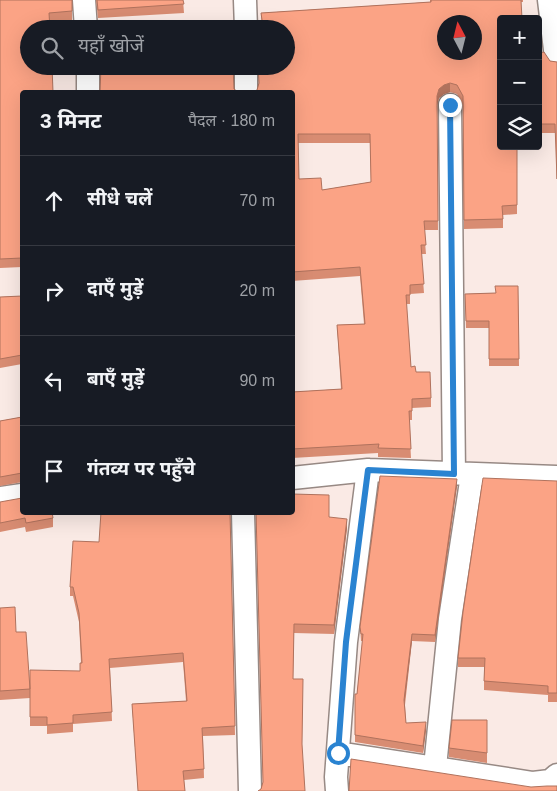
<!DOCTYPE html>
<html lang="hi">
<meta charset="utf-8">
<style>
:root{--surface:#171b24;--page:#242831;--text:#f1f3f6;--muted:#9ea1a6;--line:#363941}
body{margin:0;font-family:Arial,"Noto Sans Devanagari",sans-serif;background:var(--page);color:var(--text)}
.controls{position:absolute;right:15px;top:15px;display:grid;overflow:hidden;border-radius:5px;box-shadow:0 5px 20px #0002}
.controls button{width:45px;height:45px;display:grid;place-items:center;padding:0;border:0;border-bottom:1px solid var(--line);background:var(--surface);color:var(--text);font:25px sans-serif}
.compass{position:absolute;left:437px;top:15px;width:45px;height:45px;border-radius:50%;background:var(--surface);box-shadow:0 5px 20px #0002;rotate:353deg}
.stop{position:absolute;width:15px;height:15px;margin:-11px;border:4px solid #2a83d1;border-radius:50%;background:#fff}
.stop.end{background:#2a83d1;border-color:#fff;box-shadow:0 1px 5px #0008}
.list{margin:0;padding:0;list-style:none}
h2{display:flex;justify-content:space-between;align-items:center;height:65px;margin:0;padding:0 20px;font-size:21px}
h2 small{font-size:16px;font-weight:400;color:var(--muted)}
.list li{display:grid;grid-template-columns:32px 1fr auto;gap:15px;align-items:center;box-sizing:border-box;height:90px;padding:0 20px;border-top:1px solid var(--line)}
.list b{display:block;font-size:19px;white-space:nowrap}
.list em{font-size:16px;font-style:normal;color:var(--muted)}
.icon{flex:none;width:28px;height:28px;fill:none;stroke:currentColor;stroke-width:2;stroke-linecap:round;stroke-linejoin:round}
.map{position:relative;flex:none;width:557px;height:791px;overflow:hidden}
.search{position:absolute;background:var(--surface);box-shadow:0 5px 20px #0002;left:20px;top:20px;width:275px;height:55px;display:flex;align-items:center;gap:12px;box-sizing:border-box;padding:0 18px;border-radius:28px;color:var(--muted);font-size:19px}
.panel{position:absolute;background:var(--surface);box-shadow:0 5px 20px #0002;left:20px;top:90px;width:275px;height:425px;border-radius:5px}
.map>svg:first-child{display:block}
</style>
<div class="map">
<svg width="557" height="791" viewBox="0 0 557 791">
<rect width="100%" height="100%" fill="#faeae5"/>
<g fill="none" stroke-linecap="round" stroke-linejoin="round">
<g stroke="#978984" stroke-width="25">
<path id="street" d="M84,0L86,29
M245,0L246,29
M549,0L556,58
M88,66V92
M246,92V66
M450,105L454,474
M292,478L368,470L557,477
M0,498L22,495
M243,512L250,791
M338,753L533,783L550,781L557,775
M435,767L450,619L472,475
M337,791L336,777L346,642L368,470"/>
</g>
<use href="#street" stroke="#fff" stroke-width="22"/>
</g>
<path fill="#d88c72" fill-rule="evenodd" d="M0,0L72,11V20L50,22L22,92V267L0,268Z
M96,0H183L184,13L98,18Z
M430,0H523V2H521L501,19L517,205V214L503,215V228L464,229L463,105L457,94L450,92L444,94L439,98L437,105L438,230H424L426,254H421L424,293L410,294V304H406L411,367L431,398V407L412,408V420H409L411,458L378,457V453L292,458V392L341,389L337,325L364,324L360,276L292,281V92L257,90L259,84L258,66H286L262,27L261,13L430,2ZM298,143H370L371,182L322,190L299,179Z
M538,53L550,61L557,62L555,133H538Z
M518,286L519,366H489V328H466L465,294L495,293Z
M22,296V364L0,368V297Z
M22,417V482L0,486V421Z
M557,481V702H548V695L484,690V667H458V658Z
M457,486L435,642L412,641L405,705L406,723L426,730L423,753L355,742V694H357L363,641H361L360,627Z
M0,502L53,518V527L26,532L25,527L0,532Z
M230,512L235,735L203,736L204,778L184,780L185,791H138L132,704L186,701L183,662L110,668L112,721L73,724V732L47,734V726H30V698L0,700V608L16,632L30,689L80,671V663H81L79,622L73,596H70V587L99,542Z
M256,512L329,517L347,528L334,634L294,633L293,679L261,789L263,782Z
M487,720V763L449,757V748Z"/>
<path fill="#b0725d" d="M450,83V92L444,94L439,98L437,105V96L439,89L444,85Z
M457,479V486L435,642V635Z
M347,519V528L334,634V625Z
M412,634V641L404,707V700Z
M426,722V730L423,753V746Z"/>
<path fill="#fba385" stroke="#b0725d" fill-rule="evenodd" d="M0,0H72V11L49,13L50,29H29V66H52L53,92H22V258L0,259Z
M97,0H183L184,4L98,10Z
M431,0H521L522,19H501V146H517V205L502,206L503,219L464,220L463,96L457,85L450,83L444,85L439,89L437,96L438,221H424L426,245H421L424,284L410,285V295H406L411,367L415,366L416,372H430L431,398L412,399V411H409L411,449L378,448L379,444L292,449V392L342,389L337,325L365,324L360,267L292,272V92H254L257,90L259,83L258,66H286V29H257V27H263L261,13L431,2ZM444,22H474V52H444ZM298,134H370L371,182L322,190L321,178L299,179Z
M544,52L550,61L557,62V179L555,124H538V53Z
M101,66H233L234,89L238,92H100Z
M495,286H518L519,359H489V321H466L465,294L496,293Z
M22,296V355L0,359V297Z
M22,417V473L0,477V421Z
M380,476L457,479L435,635L412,634L404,700L406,723L426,722L423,746L355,735V694H357L363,634H361L360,627Z
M483,478L557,481V693H548V686L484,681L485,658H458L463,612Z
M292,494L329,495V517L347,519L334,625L294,624L293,679H303L302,744L305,791H258L261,789L263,782L256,512H292Z
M22,498V512H52L53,518L26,523L25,518L0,523V502Z
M101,512H230L235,726L202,728L204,769L183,771L185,791H138L132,704L187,701L183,653L109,659L112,712L73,715V723L47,725V717H30V689L0,691V608L15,607L16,632H26L30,689V670L80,671V663H82L79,613L73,587H70L73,541L99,542Z
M452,720H487V753L449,748Z
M351,759L531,787L547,786H557V791H349Z"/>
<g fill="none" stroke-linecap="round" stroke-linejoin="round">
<path stroke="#2a83d1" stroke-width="6" d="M338,753L346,642L368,470L454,474L450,105"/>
</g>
</svg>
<div class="controls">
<button>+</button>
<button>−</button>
<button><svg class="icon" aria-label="layers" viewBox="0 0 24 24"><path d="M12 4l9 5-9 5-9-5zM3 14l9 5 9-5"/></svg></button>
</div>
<svg class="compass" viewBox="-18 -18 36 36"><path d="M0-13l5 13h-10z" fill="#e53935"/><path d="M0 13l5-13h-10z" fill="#9ea1a6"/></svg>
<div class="stop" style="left:338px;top:753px"></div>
<div class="stop end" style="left:450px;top:105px"></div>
<div class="search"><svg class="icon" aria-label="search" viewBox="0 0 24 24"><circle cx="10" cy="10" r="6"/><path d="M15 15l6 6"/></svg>यहाँ खोजें</div>
<section class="panel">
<h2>3 मिनट<small>पैदल · 180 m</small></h2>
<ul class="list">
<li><svg class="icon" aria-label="ahead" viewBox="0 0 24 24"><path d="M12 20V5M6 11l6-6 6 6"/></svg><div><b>सीधे चलें</b></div><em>70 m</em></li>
<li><svg class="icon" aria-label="right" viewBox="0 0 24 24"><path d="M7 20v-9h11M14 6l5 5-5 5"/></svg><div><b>दाएँ मुड़ें</b></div><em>20 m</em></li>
<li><svg class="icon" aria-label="left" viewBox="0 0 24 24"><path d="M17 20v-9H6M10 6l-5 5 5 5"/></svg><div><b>बाएँ मुड़ें</b></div><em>90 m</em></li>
<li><svg class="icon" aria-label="arrive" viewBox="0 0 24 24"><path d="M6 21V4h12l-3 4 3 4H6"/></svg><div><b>गंतव्य पर पहुँचे</b></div></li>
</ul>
</section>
</div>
